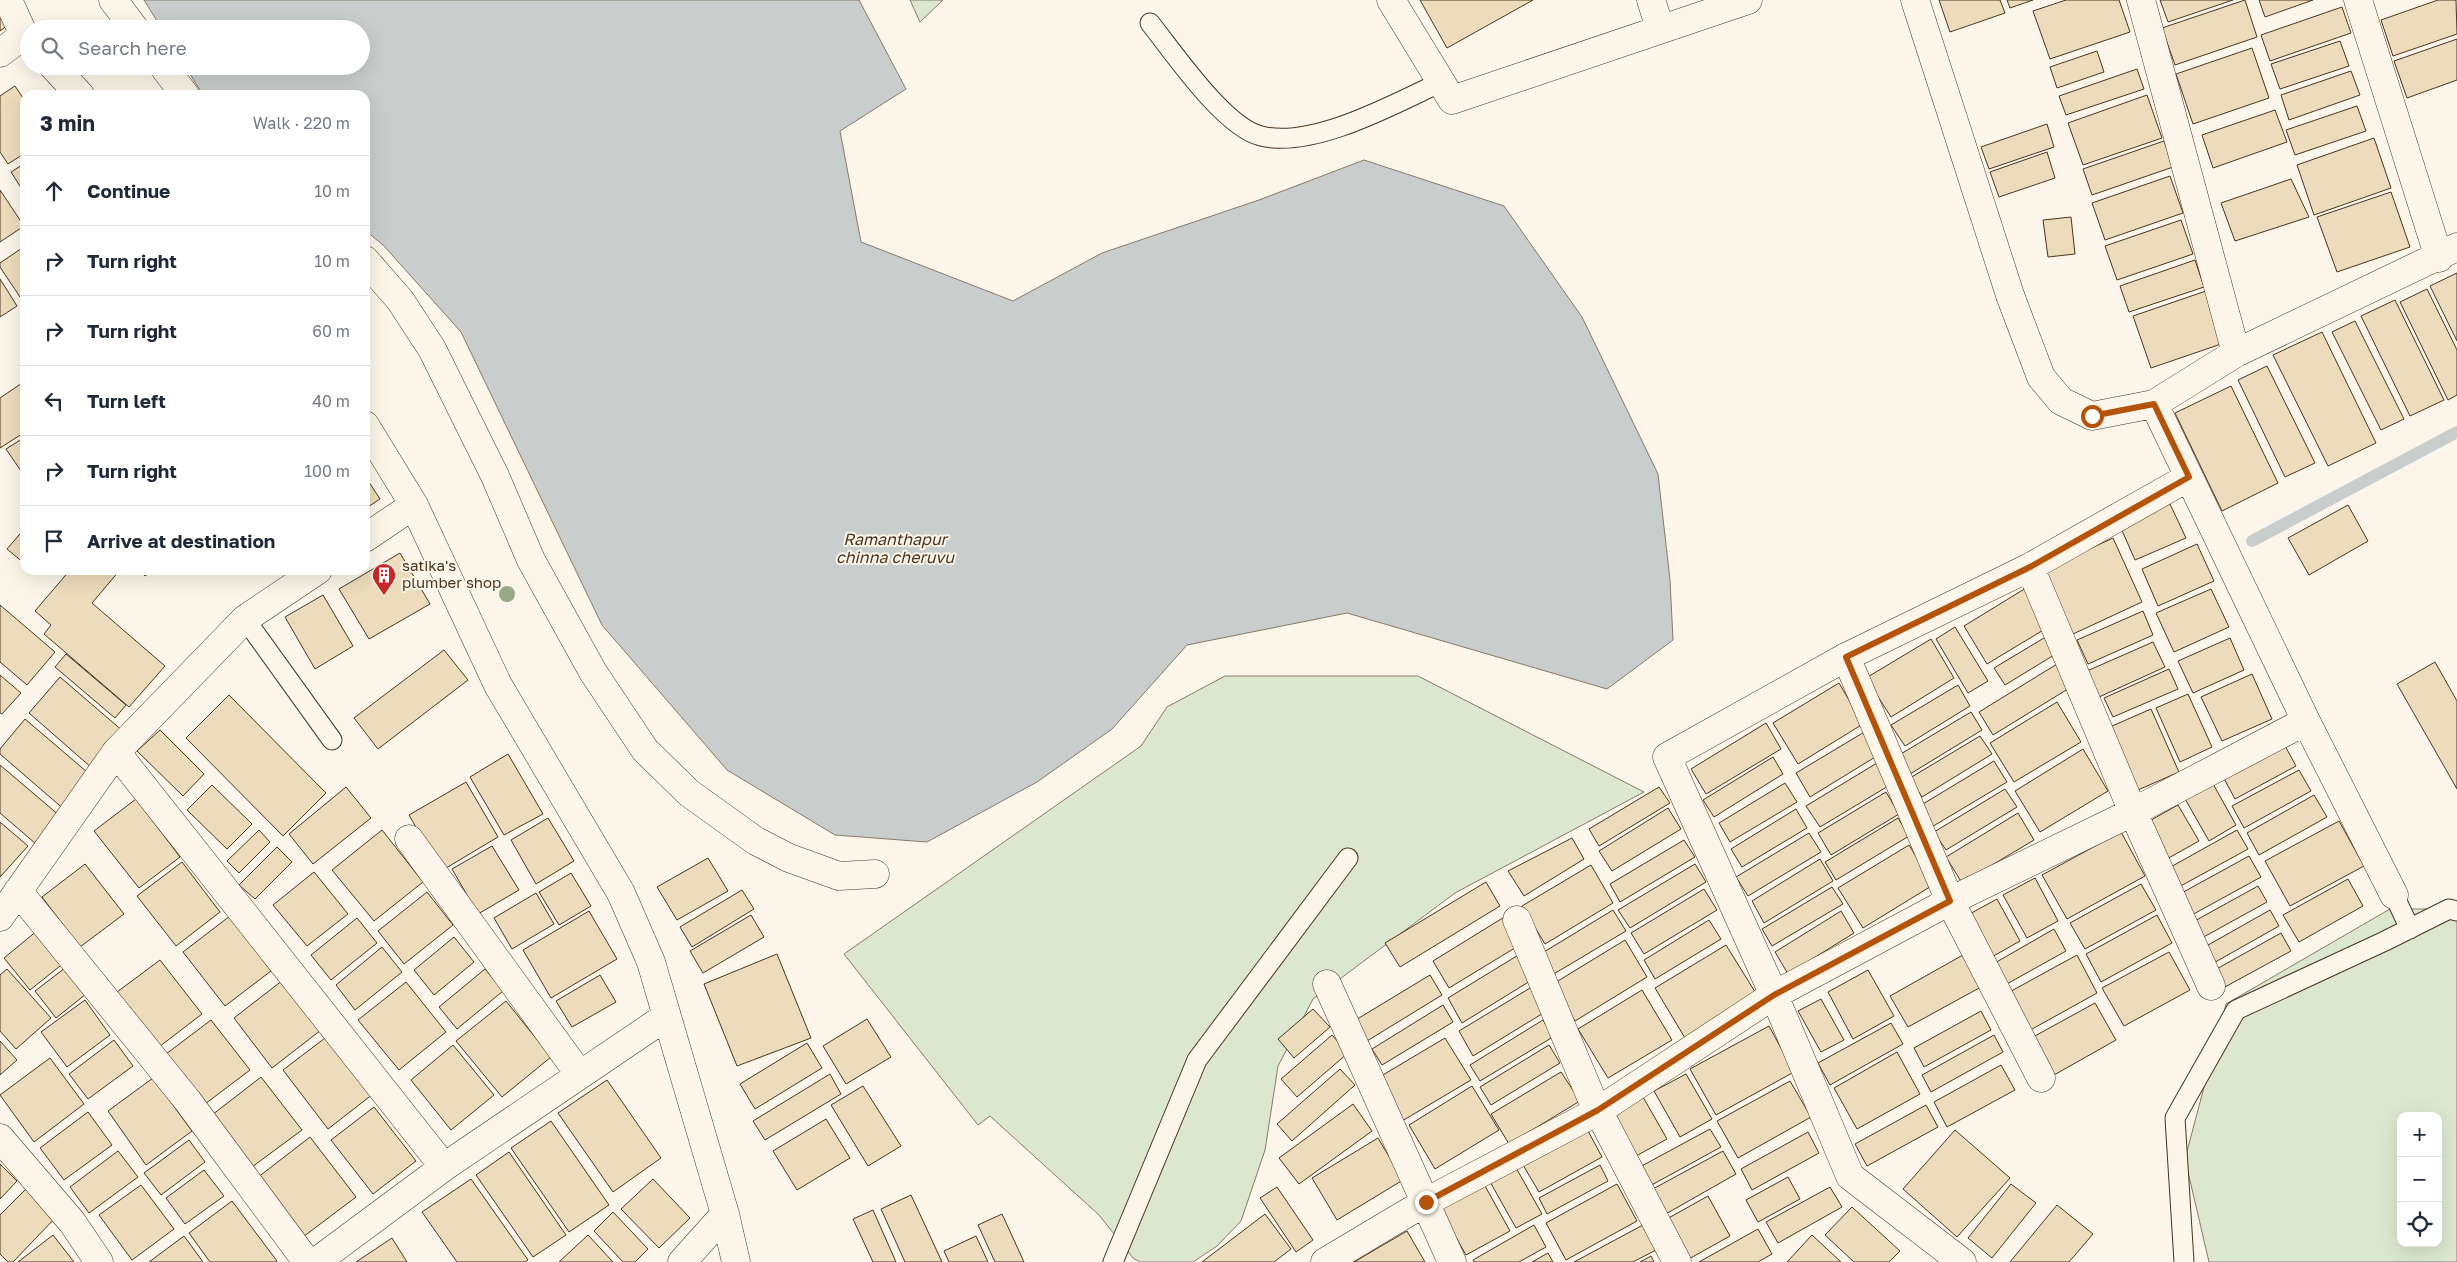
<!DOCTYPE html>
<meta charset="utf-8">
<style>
:root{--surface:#fff;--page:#f2f2f3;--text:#1f2937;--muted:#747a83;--line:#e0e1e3}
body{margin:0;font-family:"Golos Text",sans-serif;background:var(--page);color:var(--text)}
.controls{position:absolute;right:15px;bottom:15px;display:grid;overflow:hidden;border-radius:10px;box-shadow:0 5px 20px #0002}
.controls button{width:45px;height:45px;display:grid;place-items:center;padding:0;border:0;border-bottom:1px solid var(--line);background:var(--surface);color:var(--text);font:25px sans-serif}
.stop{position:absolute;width:15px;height:15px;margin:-11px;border:4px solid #b45309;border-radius:50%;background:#fff}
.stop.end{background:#b45309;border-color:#fff;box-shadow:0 1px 5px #0008}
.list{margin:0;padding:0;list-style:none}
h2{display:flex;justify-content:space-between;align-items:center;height:65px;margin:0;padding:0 20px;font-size:21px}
h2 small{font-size:16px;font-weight:400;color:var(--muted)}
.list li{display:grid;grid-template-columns:32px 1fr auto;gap:15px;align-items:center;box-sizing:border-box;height:70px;padding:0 20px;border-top:1px solid var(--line)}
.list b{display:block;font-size:19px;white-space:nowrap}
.list em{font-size:16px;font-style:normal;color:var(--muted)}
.icon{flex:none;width:28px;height:28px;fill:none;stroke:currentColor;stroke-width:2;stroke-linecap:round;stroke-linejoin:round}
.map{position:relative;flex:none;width:2457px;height:1262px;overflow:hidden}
.search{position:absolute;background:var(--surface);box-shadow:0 5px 20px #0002;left:20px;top:20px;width:350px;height:55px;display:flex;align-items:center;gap:12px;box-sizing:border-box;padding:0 18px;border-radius:28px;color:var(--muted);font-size:19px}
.panel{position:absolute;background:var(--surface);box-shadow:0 5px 20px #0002;left:20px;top:90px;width:350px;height:485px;border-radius:15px}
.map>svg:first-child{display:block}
</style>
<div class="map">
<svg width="2457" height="1262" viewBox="0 0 2457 1262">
<rect width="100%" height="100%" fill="#fbf6e9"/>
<path fill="#dce7d0" stroke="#887966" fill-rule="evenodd" d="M910,0H943L920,22Z
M1225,676H1418L1644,792L1455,893L1313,999L1278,1066L1265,1150L1241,1221L1217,1246L1193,1262H1140L1133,1258L1099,1215L990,1116L978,1125L844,954L1141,746L1167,707Z
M2390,909H2449L2457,912V1262H2209L2185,1159L2226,1004ZM2401,1116H2438V1243H2401Z"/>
<path fill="#c9cecd" stroke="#887966" d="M144,0H859L906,89L840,131L861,242L1013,301L1102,253L1259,200L1364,160L1504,206L1582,317L1658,474L1670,580L1673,640L1607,689L1347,613L1187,645L1112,729L1037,782L927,842L835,835L727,770L602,625L461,332L384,246L365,230V95H203L185,66H361V29H162Z"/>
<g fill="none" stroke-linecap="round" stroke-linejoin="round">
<path stroke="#c9cecd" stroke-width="12" d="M2252,541L2457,432"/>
</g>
<path fill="#ecdcbc" stroke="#4a3520" d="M1420,0H1533L1447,48Z
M1939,0H2000L2005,13L1950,32Z
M2007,0H2033L2010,8Z
M2066,0H2119L2130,32L2050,59L2033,11Z
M2160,0H2233L2168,22Z
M2245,0L2257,37L2175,65L2162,28Z
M2259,0H2313L2265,17Z
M2438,0H2456L2457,34L2393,56L2381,20Z
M2342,7L2351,33L2270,61L2261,35Z
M0,10L10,24L0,31Z
M2457,39V80L2407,98L2394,61Z
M2340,41L2349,66L2280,89L2271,64Z
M2252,48L2269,98L2193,124L2176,74Z
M2097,51L2104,72L2057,88L2050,67Z
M2137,69L2144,89L2066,115L2059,96Z
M2351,71L2360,95L2289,120L2281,95Z
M15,86L25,101V153L8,164L0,152V96Z
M2147,95L2162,138L2083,165L2068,123Z
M2357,106L2366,131L2295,155L2286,130Z
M2275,110L2287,142L2213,168L2202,135Z
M2047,124L2054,147L1989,169L1981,147Z
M2374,138L2391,188L2314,215L2297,165Z
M2164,141L2173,167L2092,195L2083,169Z
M2047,152L2055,178L1999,197L1990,172Z
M25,163V194L11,172Z
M2170,176L2183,213L2105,240L2092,203Z
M2291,179L2309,217L2235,241L2221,203Z
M0,190L24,226L0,242Z
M2391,192L2410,247L2337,272L2317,217Z
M2071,217L2075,254L2048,257L2043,220Z
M2181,220L2193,254L2117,280L2105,246Z
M25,246V293L20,297L0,267V263Z
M2195,260L2204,287L2129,312L2120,286Z
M2457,273V341L2430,286Z
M0,279L17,306L0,317Z
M2427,289L2457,350V395L2448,400L2400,302Z
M2206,291L2224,343L2151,368L2133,316Z
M2395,300L2444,400L2410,416L2361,316Z
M2355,321L2404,419L2381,430L2332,332Z
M2322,332L2376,443L2328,466L2273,355Z
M2267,366L2315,463L2285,477L2238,380Z
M25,381V432L0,448V398Z
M2231,386L2278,483L2222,511L2175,413Z
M25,437V477L6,449Z
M365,476L380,499L365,509Z
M2170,504L2186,538L2135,560L2120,526Z
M2348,505L2368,541L2309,575L2288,538Z
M25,528V564L7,549Z
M2113,538L2142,602L2073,634L2044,570Z
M2197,544L2214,581L2158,606L2142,569Z
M400,553L430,604L369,639L339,589Z
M70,570H120L92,603L165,666L129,707L44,634L51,625L35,611Z
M141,570H153L145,576Z
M2026,588L2050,626L1987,664L1964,626Z
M2211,589L2229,627L2174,652L2156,613Z
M323,595L353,646L315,669L285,617Z
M0,605L55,652L27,685L0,662Z
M2143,611L2153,635L2088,664L2077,640Z
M1955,627L1988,681L1968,693L1936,639Z
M2049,635L2059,652L2005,685L1994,668Z
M2230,638L2244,670L2193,693L2178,661Z
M1931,639L1954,678L1891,717L1866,678Z
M2153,642L2165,667L2099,697L2087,671Z
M444,650L468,680L378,749L354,718Z
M66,654L126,705L115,718L55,667Z
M2062,661L2076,684L1993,735L1979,712Z
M2435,662L2457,701V789L2397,684Z
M2169,669L2178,689L2113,717L2104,698Z
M2252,674L2272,719L2222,741L2201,697Z
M0,675L21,693L2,714L0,713Z
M60,677L124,732L92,768L29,713Z
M1839,683L1863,724L1798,764L1773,723Z
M1958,685L1970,706L1905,746L1891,725Z
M2188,694L2212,747L2180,762L2156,708Z
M229,695L326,793L283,836L186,738Z
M2057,702L2081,742L2014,782L1990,743Z
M2151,709L2179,772L2131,793L2103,730Z
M1971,712L1982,730L1910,774L1899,755Z
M25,719L94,778L66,811L0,754V749Z
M1766,723L1781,749L1706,794L1691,769Z
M1871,728L1885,751L1810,797L1796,773Z
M160,730L204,774L183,796L137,751Z
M1980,736L1992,754L1922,797L1910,778Z
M2283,742L2296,766L2235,799L2222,775Z
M2083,749L2108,791L2040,832L2015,791Z
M508,754L543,814L504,835L470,777Z
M1773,757L1783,774L1714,817L1703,800Z
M1994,761L2007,782L1930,828L1918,807Z
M1877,763L1890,785L1820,827L1806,806Z
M0,765L60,816L36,844L0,813Z
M2299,770L2311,791L2244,828L2232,806Z
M466,782L498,837L441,871L409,815Z
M2212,782L2236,825L2209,841L2184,797Z
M1785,783L1797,802L1730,842L1719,823Z
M212,785L252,824L227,849L187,810Z
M346,787L371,818L313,864L289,834Z
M1659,787L1670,803L1599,846L1589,829Z
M2005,789L2017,807L1946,850L1934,832Z
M1886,792L1899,814L1831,855L1818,833Z
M2314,795L2327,817L2259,855L2247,833Z
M136,799L180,857L139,888L94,831Z
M2178,805L2199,841L2165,860L2144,824Z
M1668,808L1681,829L1612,871L1599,851Z
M1796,809L1807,828L1742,867L1731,849Z
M2018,813L2034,840L1962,883L1946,857Z
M548,818L574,861L536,884L511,840Z
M1898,818L1909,836L1836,880L1825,862Z
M2339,821L2364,866L2290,906L2265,861Z
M0,822L28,846L0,877Z
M259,830L270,842L239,873L227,861Z
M382,830L423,882L374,921L332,870Z
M2237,830L2248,849L2177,888L2167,869Z
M2121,832L2145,876L2067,919L2042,875Z
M1809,833L1821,852L1748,896L1736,877Z
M1572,838L1584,859L1524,896L1508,871Z
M1684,840L1695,857L1620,902L1610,884Z
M1909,845L1933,885L1863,928L1838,888Z
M492,846L519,890L478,914L452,869Z
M277,847L292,862L255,899L239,885Z
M2249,856L2261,877L2190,916L2178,895Z
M708,858L728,891L677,920L657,887Z
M1820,859L1833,881L1764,923L1752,901Z
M182,862L220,912L176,946L137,896Z
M85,864L124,914L80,947L42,897Z
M1695,864L1706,882L1630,928L1618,910Z
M1591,865L1613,903L1545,944L1522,906Z
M314,872L348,914L307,946L273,905Z
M571,873L591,906L559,925L539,892Z
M2035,878L2058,921L2027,938L2003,895Z
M2348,879L2363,906L2299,942L2283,915Z
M1486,882L1500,906L1400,967L1385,943Z
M2141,884L2156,910L2085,949L2070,923Z
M2258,886L2267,902L2200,939L2191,923Z
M1832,887L1843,904L1772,946L1762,929Z
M1704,889L1717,910L1644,954L1631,933Z
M742,890L754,909L692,947L680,927Z
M427,892L453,925L404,964L378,931Z
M536,893L554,924L512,949L494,918Z
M1997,899L2020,941L1990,958L1966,916Z
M1613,910L1626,931L1552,975L1539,955Z
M2270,910L2279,926L2210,965L2201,949Z
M589,911L617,959L551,998L523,950Z
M1841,911L1854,933L1788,974L1775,952Z
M751,915L764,937L703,973L690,951Z
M2157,915L2172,943L2101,982L2086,954Z
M230,916L271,971L225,1006L183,952Z
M1506,916L1523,943L1449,988L1433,961Z
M357,918L377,943L331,980L311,955Z
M1709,920L1721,939L1655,979L1644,960Z
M2054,929L2066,951L2005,985L1993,964Z
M38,930L65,962L30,990L4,958Z
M2281,933L2291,951L2223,988L2213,971Z
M454,937L474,962L434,995L414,970Z
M1625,940L1647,977L1575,1021L1553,984Z
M1726,945L1757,995L1685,1038L1655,988Z
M382,947L402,972L355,1010L336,985Z
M2169,952L2190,990L2124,1026L2102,988Z
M777,954L811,1038L737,1066L704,984Z
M1520,954L1535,978L1462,1023L1448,998Z
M1963,955L1981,987L1908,1027L1890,996Z
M2077,955L2097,993L2025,1033L2004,995Z
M160,960L202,1014L155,1050L113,995Z
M65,968L86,994L56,1018L35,991Z
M7,969L51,1018L16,1049L0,1031V975Z
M485,969L503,991L457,1029L439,1007Z
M1868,970L1894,1016L1853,1039L1828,992Z
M600,975L616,1002L572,1027L556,1001Z
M1430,975L1442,995L1367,1041L1354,1021Z
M283,980L321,1030L272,1068L234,1018Z
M406,982L446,1032L399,1070L358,1020Z
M1535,985L1550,1009L1473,1056L1459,1031Z
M1642,990L1672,1040L1608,1078L1578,1029Z
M1821,999L1844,1040L1821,1052L1798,1011Z
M85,1000L110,1035L67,1067L41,1032Z
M506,1001L551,1057L502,1097L456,1041Z
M2095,1003L2116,1040L2054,1075L2033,1037Z
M1443,1005L1453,1022L1382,1065L1372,1049Z
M1313,1009L1330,1027L1294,1058L1278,1039Z
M1981,1011L1991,1030L1924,1067L1914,1048Z
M867,1019L891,1057L846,1084L823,1046Z
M211,1020L250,1070L205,1104L166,1054Z
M1543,1020L1553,1037L1480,1081L1470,1065Z
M1891,1023L1903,1044L1830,1085L1818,1063Z
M1769,1026L1794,1072L1716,1115L1690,1069Z
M329,1035L373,1094L328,1129L283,1070Z
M1332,1035L1348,1053L1297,1097L1281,1079Z
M1994,1035L2003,1052L1931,1092L1922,1075Z
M1445,1038L1471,1080L1402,1121L1376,1079Z
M114,1040L133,1066L88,1099L69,1074Z
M0,1041L17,1060L0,1075Z
M807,1043L822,1068L755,1109L740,1084Z
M453,1045L494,1095L451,1130L411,1080Z
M1549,1045L1560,1063L1491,1105L1480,1087Z
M1897,1052L1920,1094L1857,1129L1834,1088Z
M50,1058L84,1104L34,1142L0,1095Z
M2001,1065L2015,1090L1947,1127L1934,1102Z
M1340,1069L1355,1085L1292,1141L1277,1124Z
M1561,1072L1580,1101L1509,1144L1491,1114Z
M830,1074L841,1094L765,1140L753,1121Z
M1686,1074L1712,1119L1680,1137L1654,1091Z
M261,1077L302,1130L252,1167L212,1115Z
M153,1078L192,1131L146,1165L108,1111Z
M607,1080L661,1158L613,1192L558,1113Z
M1790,1081L1811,1117L1738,1158L1717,1121Z
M863,1086L901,1146L868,1166L831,1105Z
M1472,1086L1499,1130L1435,1169L1409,1125Z
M1643,1097L1667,1139L1636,1156L1613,1114Z
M1353,1104L1372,1131L1299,1184L1279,1158Z
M1926,1105L1938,1127L1867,1166L1855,1144Z
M374,1107L416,1161L373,1194L331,1140Z
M88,1112L112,1145L64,1180L40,1148Z
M826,1119L850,1158L797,1190L773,1151Z
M551,1121L609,1205L569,1232L511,1148Z
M1587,1129L1602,1157L1539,1192L1523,1165Z
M1710,1129L1721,1147L1648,1187L1638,1168Z
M1955,1130L2010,1178L1957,1237L1903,1189Z
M1808,1132L1819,1153L1752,1190L1741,1169Z
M310,1137L356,1197L303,1237L257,1178Z
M1378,1138L1403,1180L1337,1220L1312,1178Z
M189,1140L205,1162L161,1195L144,1173Z
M118,1151L138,1177L89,1213L70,1187Z
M1723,1151L1736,1174L1664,1215L1651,1190Z
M509,1152L566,1235L533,1257L476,1175Z
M0,1164L17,1181L0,1199Z
M1600,1165L1608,1181L1547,1214L1539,1198Z
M1515,1166L1542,1214L1516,1228L1489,1180Z
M204,1170L224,1196L185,1224L166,1198Z
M1788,1177L1800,1199L1758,1222L1746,1200Z
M471,1179L528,1260L525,1262H457L422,1212Z
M653,1179L690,1218L659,1248L621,1209Z
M1484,1184L1510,1231L1466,1255L1440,1209Z
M1617,1184L1637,1221L1566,1260L1546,1223Z
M2011,1184L2036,1203L1992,1258L1968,1238Z
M141,1185L174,1229L132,1260L99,1215Z
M28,1187L58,1215L13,1262H8L0,1254V1215Z
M1277,1187L1313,1240L1296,1252L1260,1198Z
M1830,1187L1842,1207L1778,1243L1766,1222Z
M911,1195L942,1262H905L881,1209Z
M1708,1196L1730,1236L1687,1260L1665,1220Z
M232,1201L277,1261L275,1262H210L189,1233Z
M2057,1205L2093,1234L2069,1262H2010Z
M1852,1207L1900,1251L1889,1262H1854L1825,1235Z
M873,1210L896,1262H873L853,1219Z
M613,1212L648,1249L635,1262H623L594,1231Z
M1002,1214L1024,1262H995L978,1225Z
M1265,1214L1291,1249L1274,1262H1202Z
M1534,1225L1546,1247L1519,1262H1474L1473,1260Z
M1643,1225L1656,1250L1633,1262H1574Z
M1758,1229L1772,1254L1758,1262H1699Z
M1407,1231L1425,1262H1354Z
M53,1235L74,1262H18Z
M588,1235L613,1262H559Z
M1812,1235L1841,1262H1787Z
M184,1236L203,1262H149Z
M976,1236L988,1262H949L944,1251Z
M392,1238L407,1262H356Z
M1548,1253L1553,1262H1532Z
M1651,1256L1654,1262H1640Z"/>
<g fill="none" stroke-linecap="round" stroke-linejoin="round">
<g stroke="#4a3520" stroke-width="21">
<path id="service" d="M1150,23C1174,53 1224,127 1261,136C1313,149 1394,104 1441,82
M245,619L332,740
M2394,895L2410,929
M1113,1262L1197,1060L1348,858
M2184,1262L2175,1118L2236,1010L2385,941L2449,909L2457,911"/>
</g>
<g stroke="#4a3520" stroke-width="29">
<path id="minor" d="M8,0L24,35L29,41
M113,0L135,29
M1391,0L1452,100L1748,0
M1651,0L1660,28
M1915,0L2010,295L2041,377L2061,401L2092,416L2154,404
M2141,0L2236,353
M2358,0L2439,258
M0,53L24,35
M53,66L80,95
M163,66L185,95
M365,260L400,300L432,349L495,476L531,560L593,672L645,750L689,793L756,841L789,858L839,876L875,874
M365,425L414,505L498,685L621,893L651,962L725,1214L736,1262
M365,538L414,505
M2030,567L2133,812L2211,986
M1846,657L1950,901L2041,1078
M116,752L444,1167
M409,839L580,1075
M18,891L187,1100L307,1262
M2394,895L2306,721L2154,404L2236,353L2457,247
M0,917L116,752L245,619L318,570
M1517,920L1591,1097L1677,1262
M1327,984L1452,1262
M0,1138L72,1222L99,1262
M316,1262L444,1167L667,1016
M682,1262L725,1214
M1325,1262L1424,1203L1598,1111L1774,995L1950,901L2133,812L2306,721
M1962,1262L1850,1176L1774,995L1667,757L1846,657L2030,567L2189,477"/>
</g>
<use href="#service" stroke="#fbf6e9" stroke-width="19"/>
<use href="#minor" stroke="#fbf6e9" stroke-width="28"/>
</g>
<circle fill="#96a887" cx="507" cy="594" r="8"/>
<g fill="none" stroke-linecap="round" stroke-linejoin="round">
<path stroke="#b45309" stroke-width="6" d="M1426,1202L1598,1110L1774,995L1950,901L1846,657L2030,567L2189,477L2154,404L2092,416"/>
</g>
<defs>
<g id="building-pin" transform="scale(1.25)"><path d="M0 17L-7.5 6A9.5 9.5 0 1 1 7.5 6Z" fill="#c62828" stroke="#fbf6e9"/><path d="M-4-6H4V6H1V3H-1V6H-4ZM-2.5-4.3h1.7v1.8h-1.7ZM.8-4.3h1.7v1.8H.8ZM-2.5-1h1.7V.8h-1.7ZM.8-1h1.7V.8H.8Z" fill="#fff"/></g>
</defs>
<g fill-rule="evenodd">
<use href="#building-pin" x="384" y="575"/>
</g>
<g text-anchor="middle" stroke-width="4" stroke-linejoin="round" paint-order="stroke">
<g font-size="15" fill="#4a3520" stroke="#fbf6e9" text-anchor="start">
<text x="402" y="571">satika's<tspan x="402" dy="17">plumber shop</tspan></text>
</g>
<g font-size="16" font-style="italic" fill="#4a3520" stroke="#fbf6e9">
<text x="895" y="545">Ramanthapur<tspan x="895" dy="18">chinna cheruvu</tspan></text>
</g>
</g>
</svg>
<div class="controls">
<button>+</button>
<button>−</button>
<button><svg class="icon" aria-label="locate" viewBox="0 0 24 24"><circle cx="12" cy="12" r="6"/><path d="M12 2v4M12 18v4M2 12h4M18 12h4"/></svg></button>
</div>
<div class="stop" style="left:2092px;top:416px"></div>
<div class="stop end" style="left:1426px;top:1202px"></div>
<div class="search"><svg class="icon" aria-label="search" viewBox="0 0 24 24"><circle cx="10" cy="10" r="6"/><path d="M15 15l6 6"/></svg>Search here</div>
<section class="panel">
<h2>3 min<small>Walk · 220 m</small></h2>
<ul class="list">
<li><svg class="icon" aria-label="ahead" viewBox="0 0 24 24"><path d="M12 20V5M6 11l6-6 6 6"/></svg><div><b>Continue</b></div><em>10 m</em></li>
<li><svg class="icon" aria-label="right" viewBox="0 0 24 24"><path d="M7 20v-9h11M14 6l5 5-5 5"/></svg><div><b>Turn right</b></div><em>10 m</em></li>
<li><svg class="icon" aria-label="right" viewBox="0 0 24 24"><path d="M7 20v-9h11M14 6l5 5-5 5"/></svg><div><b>Turn right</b></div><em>60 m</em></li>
<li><svg class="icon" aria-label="left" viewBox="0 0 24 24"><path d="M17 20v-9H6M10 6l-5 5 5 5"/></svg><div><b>Turn left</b></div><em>40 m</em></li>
<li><svg class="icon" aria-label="right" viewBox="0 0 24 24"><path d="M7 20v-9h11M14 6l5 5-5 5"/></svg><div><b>Turn right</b></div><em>100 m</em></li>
<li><svg class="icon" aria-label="arrive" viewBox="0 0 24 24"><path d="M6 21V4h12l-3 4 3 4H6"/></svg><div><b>Arrive at destination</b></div></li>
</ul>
</section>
</div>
